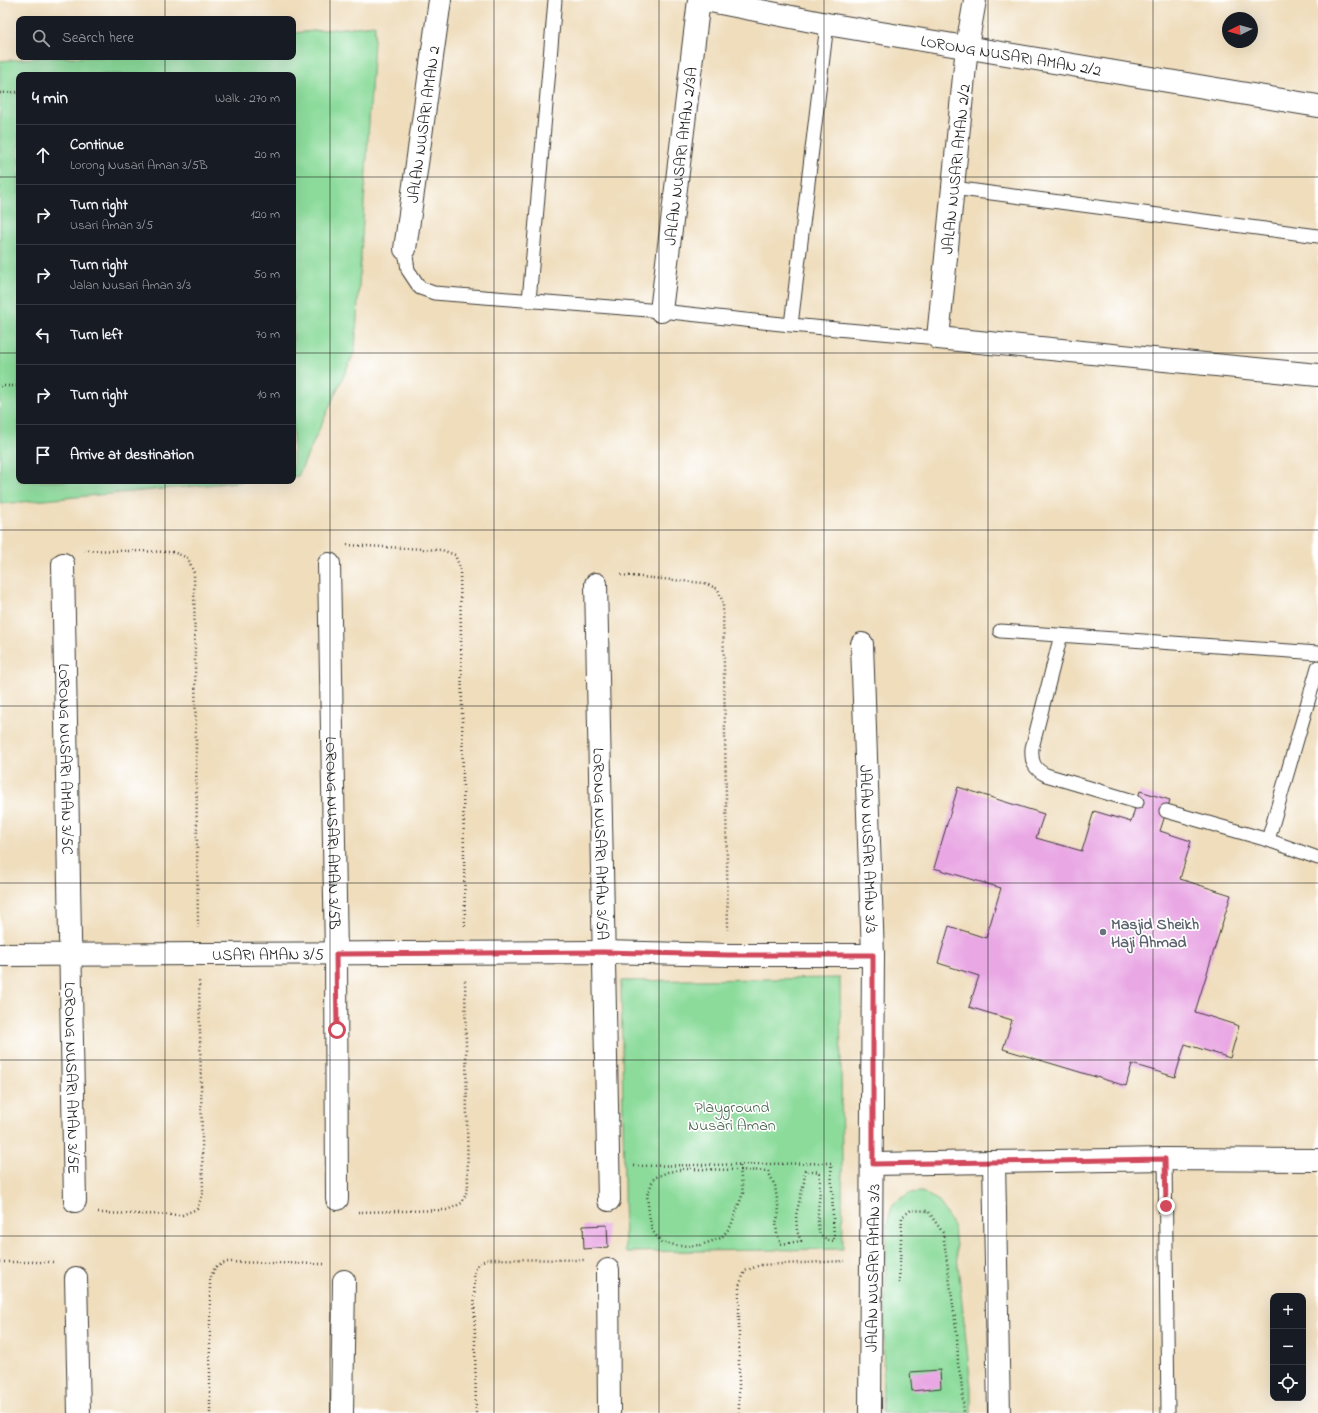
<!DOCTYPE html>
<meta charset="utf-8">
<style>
:root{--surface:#171b24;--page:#242831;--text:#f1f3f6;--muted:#9ea1a6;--line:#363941}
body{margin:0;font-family:"Indie Flower",sans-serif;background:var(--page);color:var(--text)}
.controls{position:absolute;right:12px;bottom:12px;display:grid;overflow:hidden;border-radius:8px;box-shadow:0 4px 16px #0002}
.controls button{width:36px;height:36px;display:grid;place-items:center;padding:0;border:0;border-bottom:1px solid var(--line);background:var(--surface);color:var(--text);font:20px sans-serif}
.compass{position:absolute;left:1222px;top:12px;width:36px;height:36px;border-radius:50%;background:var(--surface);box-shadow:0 4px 16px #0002;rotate:265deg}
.stop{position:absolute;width:12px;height:12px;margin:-9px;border:3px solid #d1495b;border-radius:50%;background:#fff}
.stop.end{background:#d1495b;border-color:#fff;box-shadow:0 1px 4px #0008}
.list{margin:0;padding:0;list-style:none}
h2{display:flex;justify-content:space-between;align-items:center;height:52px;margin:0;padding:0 16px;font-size:17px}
h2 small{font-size:13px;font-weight:400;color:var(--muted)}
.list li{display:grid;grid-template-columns:26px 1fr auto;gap:12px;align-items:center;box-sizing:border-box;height:60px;padding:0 16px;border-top:1px solid var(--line)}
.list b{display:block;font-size:15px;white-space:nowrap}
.list p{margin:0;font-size:13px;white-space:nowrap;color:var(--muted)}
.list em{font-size:13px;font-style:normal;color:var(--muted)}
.icon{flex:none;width:22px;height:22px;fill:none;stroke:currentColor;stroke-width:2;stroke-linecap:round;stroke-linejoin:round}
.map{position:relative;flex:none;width:1318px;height:1413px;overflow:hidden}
.search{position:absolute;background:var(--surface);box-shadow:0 4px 16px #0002;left:16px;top:16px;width:280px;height:44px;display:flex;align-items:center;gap:10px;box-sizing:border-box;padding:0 14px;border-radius:8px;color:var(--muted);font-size:15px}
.panel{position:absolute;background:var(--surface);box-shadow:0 4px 16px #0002;left:16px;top:72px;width:280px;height:412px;border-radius:8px}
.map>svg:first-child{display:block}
</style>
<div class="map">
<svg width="1318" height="1413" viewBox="0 0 1318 1413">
<rect width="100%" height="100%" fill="#fff"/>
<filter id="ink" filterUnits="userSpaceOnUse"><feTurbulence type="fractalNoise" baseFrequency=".025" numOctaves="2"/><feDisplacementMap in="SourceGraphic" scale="8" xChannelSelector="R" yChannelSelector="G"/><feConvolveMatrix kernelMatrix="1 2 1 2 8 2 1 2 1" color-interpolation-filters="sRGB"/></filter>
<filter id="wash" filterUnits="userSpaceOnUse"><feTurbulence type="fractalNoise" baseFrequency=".012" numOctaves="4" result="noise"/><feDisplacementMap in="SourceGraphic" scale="16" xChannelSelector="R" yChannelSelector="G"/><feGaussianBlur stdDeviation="0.9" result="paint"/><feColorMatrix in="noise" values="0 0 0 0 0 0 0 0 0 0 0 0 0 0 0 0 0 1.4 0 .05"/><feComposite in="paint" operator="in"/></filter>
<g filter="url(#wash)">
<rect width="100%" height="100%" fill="#efddbc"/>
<path fill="#8cdb9b" stroke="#547c5c" d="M375,25L355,351L298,476L293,477V75H19V481H249L0,504V61L45,57H293V33Z
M840,978L843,1249L625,1252L621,981Z
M922,1192L939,1201L954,1228L971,1387V1413H882L887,1223L893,1204L909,1193Z"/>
<g id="blocks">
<path fill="#e9a8e4" d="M958,787L1044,814L1036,838L1082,851L1094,811L1131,822L1140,791L1170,800L1160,831L1191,841L1180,879L1231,895L1195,1012L1239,1026L1230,1058L1185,1044L1175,1077L1132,1064L1126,1086L1003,1049L1012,1020L969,1007L979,976L938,963L949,926L986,938L1001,888L934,868Z
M607,1225L608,1247L584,1249L583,1226Z
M940,1370L941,1388L912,1391L910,1372Z"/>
</g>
</g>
<g filter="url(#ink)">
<use href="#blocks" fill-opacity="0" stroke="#3c3934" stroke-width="1"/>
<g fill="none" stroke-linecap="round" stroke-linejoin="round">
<g stroke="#3c3934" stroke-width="15">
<path id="service" d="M953,188L1318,236
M405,249L408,270L420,288L434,293L661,311L791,325L938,338
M529,301L555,0
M791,325L827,24
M1000,631L1318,653
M1061,635L1032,748C1031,762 1034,769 1046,775L1137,802
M1166,811L1268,840L1318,858
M1268,840L1318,667
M1165,1159L1168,1413"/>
</g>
<g stroke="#3c3934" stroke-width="24">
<g id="minor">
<path id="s1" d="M705,0L827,24L1318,106"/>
<path d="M975,0L967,46L938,338L1318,375"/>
<path id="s2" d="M405,249L440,0"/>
<path id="s3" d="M661,311L699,0"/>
<path id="s4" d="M63,564L75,1201"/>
<path id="s5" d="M329,564L336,954L337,1199"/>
<path id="s6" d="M596,584L609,1200"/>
<path id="s7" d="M862,644L873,955L870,1413"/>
<path id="s8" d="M0,955L603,952L728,955H873"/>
<path d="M994,1162L999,1413"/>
<path d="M873,1164L1165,1159L1318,1160"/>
<path d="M608,1270L609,1413"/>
<path d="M76,1278L79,1413"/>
<path d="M342,1413L344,1281"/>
</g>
</g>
<path stroke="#3c3934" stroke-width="2.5" stroke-dasharray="1 3" stroke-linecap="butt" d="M0,93L19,92
M0,386H19
M347,545L442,550L455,555L460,568L465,928
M84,550L173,552L188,558L194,573L198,928
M621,575L704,583L718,589L723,603L728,930
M634,1166L831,1163L834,1241L828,1240L820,1235C814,1212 823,1194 819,1172L805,1170L804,1182L796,1215L797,1231L801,1241L781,1244L777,1234L776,1223L779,1212L775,1186L768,1171L740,1170L743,1193L731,1226L721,1238L701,1245L679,1246L661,1242L652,1230L649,1214L647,1195L654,1178L668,1172L685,1169L740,1170V1164
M358,1212L447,1210L462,1203L468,1188L465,979
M98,1213L182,1215L197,1209L203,1193L199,979
M0,1262H55
M899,1283L902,1217L911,1210L928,1211L943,1233L957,1334L958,1364L961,1379L964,1413
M210,1413V1280L215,1267L227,1262L325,1264
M476,1413L474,1274L478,1263L489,1259L585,1260
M739,1413V1286L745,1271L760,1265L845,1261"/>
<use href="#service" stroke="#fff" stroke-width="13"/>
<use href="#minor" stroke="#fff" stroke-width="22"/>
</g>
</g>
<g fill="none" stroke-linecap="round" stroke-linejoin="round" filter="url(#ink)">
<path stroke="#d1495b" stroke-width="5" d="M337,1030L336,954L603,952L728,955H873V1164L1165,1159L1166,1206"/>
</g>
<path fill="none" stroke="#1c1c1c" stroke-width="1" stroke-opacity="0.55" d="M165,0V19M330,0V1413M494,0V1413M659,0V1413M824,0V1413M988,0V1413M1153,0V1413M165,57V75M0,177H19M293,177H1318M0,353H19M293,353H1318M165,481V1413M0,530H1318M0,706H1318M0,883H1318M0,1060H1318M0,1236H1318"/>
<circle fill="#6b7280" stroke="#fff" stroke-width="1.5" cx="1103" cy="932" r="4"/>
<g text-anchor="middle" stroke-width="3.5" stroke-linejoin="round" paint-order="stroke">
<g font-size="16" fill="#1c1c1c" stroke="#fff">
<text dy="6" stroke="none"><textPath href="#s1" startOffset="311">LORONG NUSARI AMAN 2/2</textPath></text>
<text dy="6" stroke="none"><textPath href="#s2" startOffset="126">JALAN NUSARI AMAN 2</textPath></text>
<text dy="6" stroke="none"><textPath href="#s3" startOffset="156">JALAN NUSARI AMAN 2/3A</textPath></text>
<text transform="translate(955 169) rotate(-84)" y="6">JALAN NUSARI AMAN 2/2</text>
<text dy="6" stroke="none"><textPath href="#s4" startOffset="195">LORONG NUSARI AMAN 3/5C</textPath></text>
<text dy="6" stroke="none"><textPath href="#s5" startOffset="269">LORONG NUSARI AMAN 3/5B</textPath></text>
<text dy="6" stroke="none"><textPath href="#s6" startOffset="260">LORONG NUSARI AMAN 3/5A</textPath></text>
<text dy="6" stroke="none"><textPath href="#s7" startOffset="205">JALAN NUSARI AMAN 3/3</textPath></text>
<text dy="6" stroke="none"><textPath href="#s8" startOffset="268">USARI AMAN 3/5</textPath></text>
<text dy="6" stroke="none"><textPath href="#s4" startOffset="514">LORONG NUSARI AMAN 3/5E</textPath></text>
<text transform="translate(872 1268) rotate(-89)" y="6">JALAN NUSARI AMAN 3/3</text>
</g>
<g font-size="16" font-weight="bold" fill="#5b616d" stroke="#fff" text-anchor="start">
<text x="1111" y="929">Masjid Sheikh<tspan x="1111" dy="18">Haji Ahmad</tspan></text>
</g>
<g font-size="16" fill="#435f48" stroke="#fff">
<text x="732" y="1112">Playground<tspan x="732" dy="18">Nusari Aman</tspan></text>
</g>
</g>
</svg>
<div class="controls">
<button>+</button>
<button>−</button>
<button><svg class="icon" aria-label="locate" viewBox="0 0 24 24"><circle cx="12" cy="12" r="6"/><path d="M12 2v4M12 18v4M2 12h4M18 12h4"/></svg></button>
</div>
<svg class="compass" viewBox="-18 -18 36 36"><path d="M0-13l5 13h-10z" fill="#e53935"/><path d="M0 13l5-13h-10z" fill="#9ea1a6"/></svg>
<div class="stop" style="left:337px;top:1030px"></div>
<div class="stop end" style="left:1166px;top:1206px"></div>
<div class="search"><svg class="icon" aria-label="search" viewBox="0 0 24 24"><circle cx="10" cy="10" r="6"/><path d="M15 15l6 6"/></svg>Search here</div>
<section class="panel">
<h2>4 min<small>Walk · 270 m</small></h2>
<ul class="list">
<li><svg class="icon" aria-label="ahead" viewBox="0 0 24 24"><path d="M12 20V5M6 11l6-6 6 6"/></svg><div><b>Continue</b><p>Lorong Nusari Aman 3/5B</p></div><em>20 m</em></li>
<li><svg class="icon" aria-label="right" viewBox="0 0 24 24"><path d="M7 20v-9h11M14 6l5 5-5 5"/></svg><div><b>Turn right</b><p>Usari Aman 3/5</p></div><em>120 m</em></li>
<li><svg class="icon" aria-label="right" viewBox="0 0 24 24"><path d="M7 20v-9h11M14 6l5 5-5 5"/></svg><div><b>Turn right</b><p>Jalan Nusari Aman 3/3</p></div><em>50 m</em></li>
<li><svg class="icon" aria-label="left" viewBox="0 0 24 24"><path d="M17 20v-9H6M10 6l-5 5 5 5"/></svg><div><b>Turn left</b></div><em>70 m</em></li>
<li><svg class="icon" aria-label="right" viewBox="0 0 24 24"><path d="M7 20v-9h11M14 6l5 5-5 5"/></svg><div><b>Turn right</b></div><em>10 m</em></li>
<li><svg class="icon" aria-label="arrive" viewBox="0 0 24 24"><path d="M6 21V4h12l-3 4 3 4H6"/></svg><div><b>Arrive at destination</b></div></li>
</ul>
</section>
</div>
